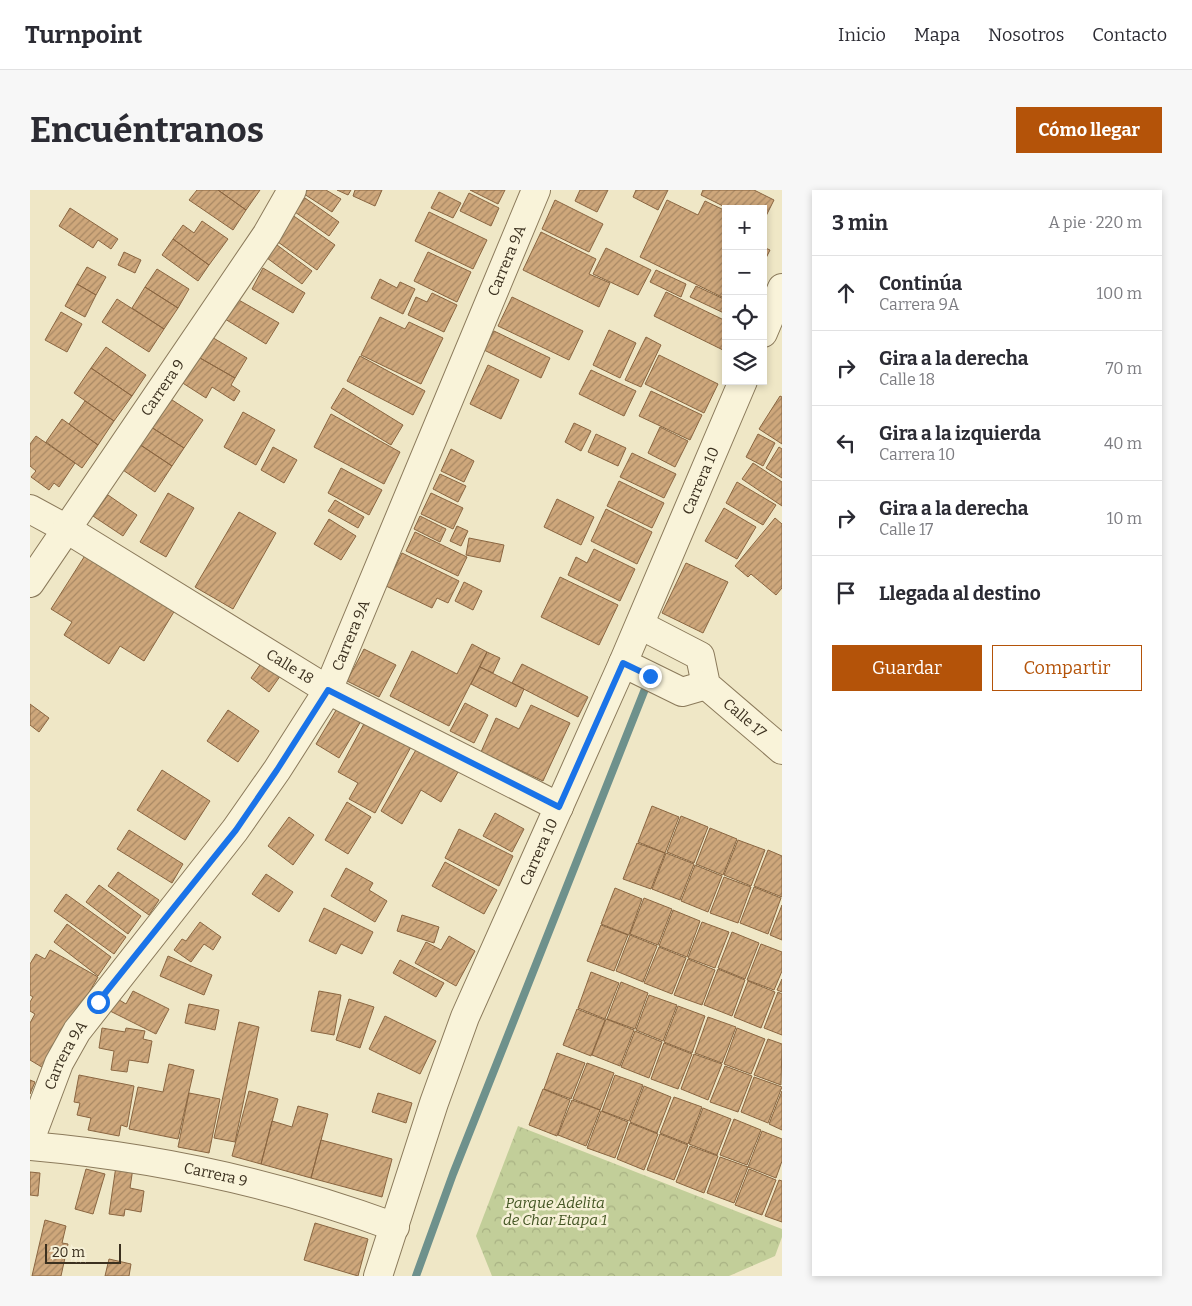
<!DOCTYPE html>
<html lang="es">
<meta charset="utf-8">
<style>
:root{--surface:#fff;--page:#f7f7f7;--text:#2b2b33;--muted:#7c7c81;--line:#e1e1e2;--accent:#b45309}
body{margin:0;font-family:Bitter,serif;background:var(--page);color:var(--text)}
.controls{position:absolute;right:15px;top:15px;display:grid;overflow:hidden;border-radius:0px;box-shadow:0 2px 8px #0003}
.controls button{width:45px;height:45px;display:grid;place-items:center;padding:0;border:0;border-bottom:1px solid var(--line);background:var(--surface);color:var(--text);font:25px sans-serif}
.scale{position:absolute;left:15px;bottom:12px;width:76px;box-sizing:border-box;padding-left:5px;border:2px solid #3b301f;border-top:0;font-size:14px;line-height:18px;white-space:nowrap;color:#3b301f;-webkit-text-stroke:4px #f6f0d6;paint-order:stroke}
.stop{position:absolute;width:15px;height:15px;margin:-11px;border:4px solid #1a73e8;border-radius:50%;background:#fff}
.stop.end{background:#1a73e8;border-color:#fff;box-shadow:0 1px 5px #0008}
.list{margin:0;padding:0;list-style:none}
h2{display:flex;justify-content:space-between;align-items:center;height:65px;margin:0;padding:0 20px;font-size:21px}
h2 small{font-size:16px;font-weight:400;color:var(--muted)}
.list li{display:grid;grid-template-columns:32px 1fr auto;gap:15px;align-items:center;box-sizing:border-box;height:75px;padding:0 20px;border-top:1px solid var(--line)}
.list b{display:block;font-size:19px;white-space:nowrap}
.list p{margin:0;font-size:16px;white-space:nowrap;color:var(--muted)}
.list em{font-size:16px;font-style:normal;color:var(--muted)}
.actions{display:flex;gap:10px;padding:15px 20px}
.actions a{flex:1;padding:11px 0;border:1px solid var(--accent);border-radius:0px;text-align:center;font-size:18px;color:var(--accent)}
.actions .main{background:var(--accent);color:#fff}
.icon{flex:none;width:28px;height:28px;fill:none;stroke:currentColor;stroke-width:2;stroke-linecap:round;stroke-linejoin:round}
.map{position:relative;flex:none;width:752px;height:1086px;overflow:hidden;border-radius:0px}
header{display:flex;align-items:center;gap:30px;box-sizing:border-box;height:70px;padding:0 25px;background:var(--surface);border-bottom:1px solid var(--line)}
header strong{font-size:24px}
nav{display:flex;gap:28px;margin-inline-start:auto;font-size:18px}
.intro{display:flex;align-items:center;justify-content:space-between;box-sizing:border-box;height:120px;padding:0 30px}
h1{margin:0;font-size:35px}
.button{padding:12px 22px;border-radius:0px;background:var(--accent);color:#fff;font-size:18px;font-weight:700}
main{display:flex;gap:30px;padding:0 30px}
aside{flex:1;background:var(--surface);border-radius:0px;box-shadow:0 2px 8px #0003}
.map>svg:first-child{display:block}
</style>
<header>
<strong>Turnpoint</strong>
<nav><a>Inicio</a><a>Mapa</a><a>Nosotros</a><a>Contacto</a></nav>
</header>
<div class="intro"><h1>Encuéntranos</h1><a class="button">Cómo llegar</a></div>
<main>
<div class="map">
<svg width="752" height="1086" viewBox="0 0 752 1086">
<defs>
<pattern id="park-crowns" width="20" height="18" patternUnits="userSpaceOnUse" patternTransform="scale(1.25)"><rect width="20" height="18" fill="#c2ce99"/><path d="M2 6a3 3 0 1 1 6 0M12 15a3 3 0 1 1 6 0" fill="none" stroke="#a8b183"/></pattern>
<pattern id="building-hatch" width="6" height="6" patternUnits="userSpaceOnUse" patternTransform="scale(1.25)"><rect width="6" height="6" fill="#cea77b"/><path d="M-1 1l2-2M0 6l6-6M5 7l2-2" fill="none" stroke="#a88864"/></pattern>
</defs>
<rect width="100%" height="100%" fill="#efe7c6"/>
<path fill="url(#park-crowns)" d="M488,936L752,1039V1047L745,1066L699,1086H462L446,1046Z"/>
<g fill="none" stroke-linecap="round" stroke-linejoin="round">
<path stroke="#6e918c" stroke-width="8" d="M386,1086L423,984L617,494"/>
</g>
<path fill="url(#building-hatch)" stroke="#8a6641" d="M167,0H188L216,20L203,40L159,10Z
M188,0H230L216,20Z
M276,0H296L311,9L302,22L274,4Z
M307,0H321L318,5Z
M325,0H352L345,16L323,6Z
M440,0H475L468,14Z
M550,0H578L567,22L545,11Z
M606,0H638L628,20L603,7Z
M673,0H724L744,10L733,32V19H699L671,5Z
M409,2L431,13L423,28L401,18Z
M439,3L469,18L461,36L430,21Z
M275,8L309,32L299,46L265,22Z
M525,10L573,34L559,62L512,39Z
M637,10L668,25L675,11L696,21V109L610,67Z
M40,18L88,49L81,59L68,50L63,58L29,36Z
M258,22L305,55L287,80L241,47Z
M399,22L457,50L443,79L385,51Z
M172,31L198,49L179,75L143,49L153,35L164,43Z
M511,42L566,69L559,84L580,93L569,117L493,80Z
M143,49L179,75L168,91L132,65Z
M243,52L282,81L272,94L233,65Z
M733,57L740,60L733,74Z
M576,58L621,80L608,105L563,84Z
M94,62L111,70L105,83L88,75Z
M398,62L441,82L427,112L384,91Z
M57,77L76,87L66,105L47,94Z
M233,78L275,103L263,123L222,99Z
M127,79L159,99L148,118L115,97Z
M626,80L656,94L651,107L620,92Z
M350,89L367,98L370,92L385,99L373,124L341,108Z
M47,94L66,105L55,127L35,116Z
M666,96L696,110V124L660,107Z
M115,97L148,118L134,139L102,118Z
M636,102L696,131L695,161L624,126Z
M402,103L427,115L414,142L378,125L386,107L397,112Z
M482,107L553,141L539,170L468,136Z
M87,109L134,139L119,162L72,132Z
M207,109L249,133L236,154L195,129Z
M31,122L52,134L37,162L15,150Z
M350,127L375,139L379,132L413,148L391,194L331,165Z
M579,140L606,153L590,188L563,175Z
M464,141L520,168L511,188L454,160Z
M175,143L217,168L205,188L163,164Z
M616,147L631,155L611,197L595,190Z
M76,157L116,185L102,206L61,178Z
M163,164L205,188L201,195L210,201L204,211L182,197L176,208L148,190Z
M629,165L688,194L674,223L615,194Z
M330,166L395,201L383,225L317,191Z
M458,175L489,190L471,229L440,214Z
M61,178L102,206L84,231L44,203Z
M561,180L606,201L594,226L549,204Z
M313,198L373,235L361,255L301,218Z
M621,201L672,225L660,250L609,226Z
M750,206L752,207V254L729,239Z
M139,208L173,230L154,258L121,237Z
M55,211L84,231L68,255L39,234Z
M213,222L245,240L226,275L194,257Z
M301,224L370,262L354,294L284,257Z
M32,229L68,255L52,278L16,252Z
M544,233L561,241L551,261L535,252Z
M121,237L154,258L142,276L109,254Z
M630,237L658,251L645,277L618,263Z
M566,244L596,258L588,276L558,262Z
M728,244L745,253L733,276L716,267Z
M6,246L45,273L29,297L24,293L19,300L1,287L6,281L0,276V254Z
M109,254L142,276L125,302L90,278Z
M243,257L267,270L254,293L231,280Z
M749,257L752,259V288L736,278Z
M421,259L444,271L434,292L411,281Z
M602,263L646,284L634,308L590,287Z
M723,273L752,292V316L712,289Z
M311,278L352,300L339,325L298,303Z
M410,284L436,296L428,312L403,299Z
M589,291L634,313L622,338L577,316Z
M707,292L746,315L733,335L696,313Z
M138,303L164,318L136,367L110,352Z
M401,303L433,318L423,339L391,324Z
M78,305L107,325L93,346L63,326Z
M527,309L564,327L551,355L514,337Z
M305,310L334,327L328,338L298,321Z
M694,318L726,337L707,369L675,351Z
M576,319L622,342L607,374L561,351Z
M209,322L246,343L203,419L165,397Z
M390,326L416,339L410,352L384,339Z
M745,328L752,334V398L746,405L721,384L718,387L705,376Z
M299,329L326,346L311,370L284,354Z
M427,336L438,341L431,356L420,351Z
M385,342L437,367L428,386L376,361Z
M439,348L474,355L470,372L436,365Z
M564,359L605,379L590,411L538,385L546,367L557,373Z
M372,363L429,391L418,413L407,408L402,418L356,396Z
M56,364L145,420L114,471L90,456L79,474L34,445L42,432L21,419Z
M656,373L698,392L673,443L632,423Z
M530,387L588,415L569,455L511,427Z
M434,392L452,401L443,420L425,411Z
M442,454L457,462L419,536L360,506L382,461L427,484Z
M334,459L366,475L349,507L317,491Z
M457,462L470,468L463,483L450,477Z
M234,469L253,482L239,502L221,488Z
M492,474L558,507L548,527L482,493Z
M450,477L494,499L486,517L441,494Z
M435,513L458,525L444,553L420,541Z
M0,514L19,528L9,542L0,535Z
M501,515L540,533L513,591L451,562L466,528L489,539Z
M308,517L331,531L309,568L286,554Z
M198,520L229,541L208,572L177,551Z
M336,530L382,555L345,623L319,609L328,593L308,582Z
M387,558L428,582L411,612L391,600L372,634L351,621Z
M132,580L180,611L155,650L107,620Z
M317,612L341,627L318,664L295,650Z
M622,616L649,627L635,663L608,652Z
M465,623L494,639L482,662L453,646Z
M651,626L678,637L664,673L637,662Z
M259,627L284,645L263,675L238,656Z
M680,638L707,649L693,685L666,674Z
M429,639L483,666L469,696L415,668Z
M99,640L153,674L142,693L87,659Z
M708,650L735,660L721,696L694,685Z
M607,653L635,663L621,699L593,689Z
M738,660L752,666V707L724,696Z
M636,663L664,674L650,710L622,699Z
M415,672L467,700L454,724L402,696Z
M665,675L692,686L678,722L651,711Z
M316,678L343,693L339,700L357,711L345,732L301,706Z
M88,682L129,710L119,725L78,696Z
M236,684L263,702L249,722L222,704Z
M694,687L721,697L708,733L680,723Z
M69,695L111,726L98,744L56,712Z
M724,697L751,708L738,744L710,733Z
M585,698L612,709L599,745L571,734Z
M36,704L96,747L84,764L24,721Z
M614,708L642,719L628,755L600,744Z
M752,715V750L740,745Z
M294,718L343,742L332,764L311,754L306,764L279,751Z
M643,720L670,731L657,767L629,756Z
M372,725L409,737L404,753L367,741Z
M170,732L191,747L183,760L174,754L161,772L144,760L152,749L156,751Z
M672,732L699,742L685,778L658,768Z
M37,734L81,767L68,786L24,752Z
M571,735L598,745L584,781L557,771Z
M702,742L729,753L715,789L688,778Z
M600,745L627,756L613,792L586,781Z
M419,746L445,761L426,796L385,773L396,752L411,760Z
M731,754L752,762V781L744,800L717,790Z
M629,757L656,768L642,804L614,793Z
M20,760L68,787L15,879L0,870V833L5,824L0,821V812L3,807L0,805V774L6,764L15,769Z
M138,766L182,785L174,805L130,786Z
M658,769L685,780L672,815L644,805Z
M370,770L414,793L406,807L363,783Z
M688,779L715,790L702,826L674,815Z
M561,782L589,793L575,829L548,818Z
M752,789V802L747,800Z
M718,791L745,802L731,838L704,827Z
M591,792L618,803L605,839L577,829Z
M103,801L139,819L126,844L80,821L86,808L96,814Z
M289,801L311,805L304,845L281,841Z
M748,802L752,804V845L734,838Z
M619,805L647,815L633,851L606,840Z
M319,809L344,817L330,858L306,850Z
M159,814L189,820L185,840L155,833Z
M648,816L675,826L662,863L634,852Z
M547,819L575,830L561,866L533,855Z
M355,826L406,851L390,884L339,859Z
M678,827L706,837L692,873L665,863Z
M576,829L604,840L590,876L562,865Z
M209,832L229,837L205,952L184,948Z
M72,838L95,842L96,838L115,841L113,849L122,851L118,873L99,870L97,882L81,880L84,861L69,858Z
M707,838L735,849L721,884L694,874Z
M605,841L632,852L619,888L591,877Z
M738,849L752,854L751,895L724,885Z
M634,853L662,864L648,899L621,889Z
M527,863L555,873L541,909L514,899Z
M664,864L692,874L678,910L651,899Z
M557,873L584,883L570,920L543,909Z
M139,874L164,880L148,949L99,939L108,897L133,902Z
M695,876L722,886L708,922L680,912Z
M49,885L104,896L97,937L91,935L89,946L58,940L61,928L47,925L50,913L44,912Z
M585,885L613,895L599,931L572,921Z
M724,887L752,897L738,933L711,922Z
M0,890L5,892L0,904Z
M614,896L641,907L627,943L600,932Z
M513,899L540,910L527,946L499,935Z
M219,901L248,909L231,974L202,966Z
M752,901V940L739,934Z
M159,903L190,909L179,963L148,957Z
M348,903L382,913L376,933L342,922Z
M644,907L672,917L658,954L630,943Z
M542,910L570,920L556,956L528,945Z
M268,916L298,924L281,988L231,974L242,931L262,937Z
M673,918L701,929L687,965L659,954Z
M571,921L598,932L585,968L557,958Z
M704,929L731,940L717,975L690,965Z
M600,933L628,944L614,980L587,969Z
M732,941L752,949V971L746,988L718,977Z
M630,944L658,955L644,990L617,980Z
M291,950L362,969L352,1007L281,988Z
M660,956L688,966L674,1003L646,992Z
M690,967L718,977L704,1013L677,1003Z
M86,976L103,978L100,998L114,1001L111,1022L95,1019L94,1026L79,1024Z
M56,979L75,984L63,1024L45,1019Z
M719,979L746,990L732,1025L705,1015Z
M0,982L10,983L8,1006L0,1005Z
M749,990L752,991V1032L735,1026Z
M15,1030L36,1036L32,1053L38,1054L31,1086H2Z
M285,1033L338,1049L328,1086L274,1070Z
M79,1069L101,1074L99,1086H75Z"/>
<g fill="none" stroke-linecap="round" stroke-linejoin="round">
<g stroke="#8b7a5b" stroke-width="30">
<g id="minor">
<path d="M733,143L752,98"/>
<path id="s1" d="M0,319L35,338L298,500L529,617"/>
<path id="s2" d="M0,393L237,44L262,0"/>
<path id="s3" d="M610,435L670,466L676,495L752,560"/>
<path d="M593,473L652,502L676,495"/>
<path id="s4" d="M0,950L29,873L47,841L205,640L247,580L298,500L506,0"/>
<path id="s5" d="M0,956C126,967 246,993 365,1037"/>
<path id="s6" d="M348,1086L404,913L435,827L593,473L713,191"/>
</g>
</g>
<use href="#minor" stroke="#f9f3d9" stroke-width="28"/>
</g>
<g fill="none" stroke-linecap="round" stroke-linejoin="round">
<path stroke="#1a73e8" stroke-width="6" d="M68,812L206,640L247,580L298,500L529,617L593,473L620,486"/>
</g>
<g text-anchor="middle" stroke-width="5" stroke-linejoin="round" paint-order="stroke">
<g font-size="15" fill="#3b301f" stroke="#f6f0d6">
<text dy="5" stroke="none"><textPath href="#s4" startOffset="1008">Carrera 9A</textPath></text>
<text dy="5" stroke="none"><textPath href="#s2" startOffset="236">Carrera 9</textPath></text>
<text dy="5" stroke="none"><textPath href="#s6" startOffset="859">Carrera 10</textPath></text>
<text dy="5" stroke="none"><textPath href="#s4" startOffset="602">Carrera 9A</textPath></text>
<text dy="5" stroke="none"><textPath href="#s1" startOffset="304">Calle 18</textPath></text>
<text dy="5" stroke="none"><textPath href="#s3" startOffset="148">Calle 17</textPath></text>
<text dy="5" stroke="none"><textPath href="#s6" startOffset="454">Carrera 10</textPath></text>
<text dy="5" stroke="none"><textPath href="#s4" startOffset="92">Carrera 9A</textPath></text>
<text dy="5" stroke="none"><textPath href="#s5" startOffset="188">Carrera 9</textPath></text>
</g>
<g font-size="15" font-style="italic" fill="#455725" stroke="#f6f0d6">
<text x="525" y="1018">Parque Adelita<tspan x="525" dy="17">de Char Etapa 1</tspan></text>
</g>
</g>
</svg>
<div class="controls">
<button>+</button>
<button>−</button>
<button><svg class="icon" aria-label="locate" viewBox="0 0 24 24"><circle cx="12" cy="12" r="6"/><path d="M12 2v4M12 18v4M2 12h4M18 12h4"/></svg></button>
<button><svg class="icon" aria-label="layers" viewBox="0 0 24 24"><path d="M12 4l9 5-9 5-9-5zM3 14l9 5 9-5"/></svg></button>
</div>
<div class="scale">20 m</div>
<div class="stop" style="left:68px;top:812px"></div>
<div class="stop end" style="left:620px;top:486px"></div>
</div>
<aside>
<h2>3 min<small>A pie · 220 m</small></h2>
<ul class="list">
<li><svg class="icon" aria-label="ahead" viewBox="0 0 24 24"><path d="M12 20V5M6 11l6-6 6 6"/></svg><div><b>Continúa</b><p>Carrera 9A</p></div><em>100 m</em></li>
<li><svg class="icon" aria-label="right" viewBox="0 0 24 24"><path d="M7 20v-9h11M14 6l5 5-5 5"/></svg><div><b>Gira a la derecha</b><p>Calle 18</p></div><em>70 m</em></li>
<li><svg class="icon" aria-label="left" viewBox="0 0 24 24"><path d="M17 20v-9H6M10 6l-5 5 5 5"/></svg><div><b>Gira a la izquierda</b><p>Carrera 10</p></div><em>40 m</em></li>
<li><svg class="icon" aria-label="right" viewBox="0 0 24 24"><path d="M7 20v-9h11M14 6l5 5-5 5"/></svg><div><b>Gira a la derecha</b><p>Calle 17</p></div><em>10 m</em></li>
<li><svg class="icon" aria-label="arrive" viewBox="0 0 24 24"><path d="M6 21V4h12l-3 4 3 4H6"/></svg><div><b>Llegada al destino</b></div></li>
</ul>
<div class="actions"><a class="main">Guardar</a><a>Compartir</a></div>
</aside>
</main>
